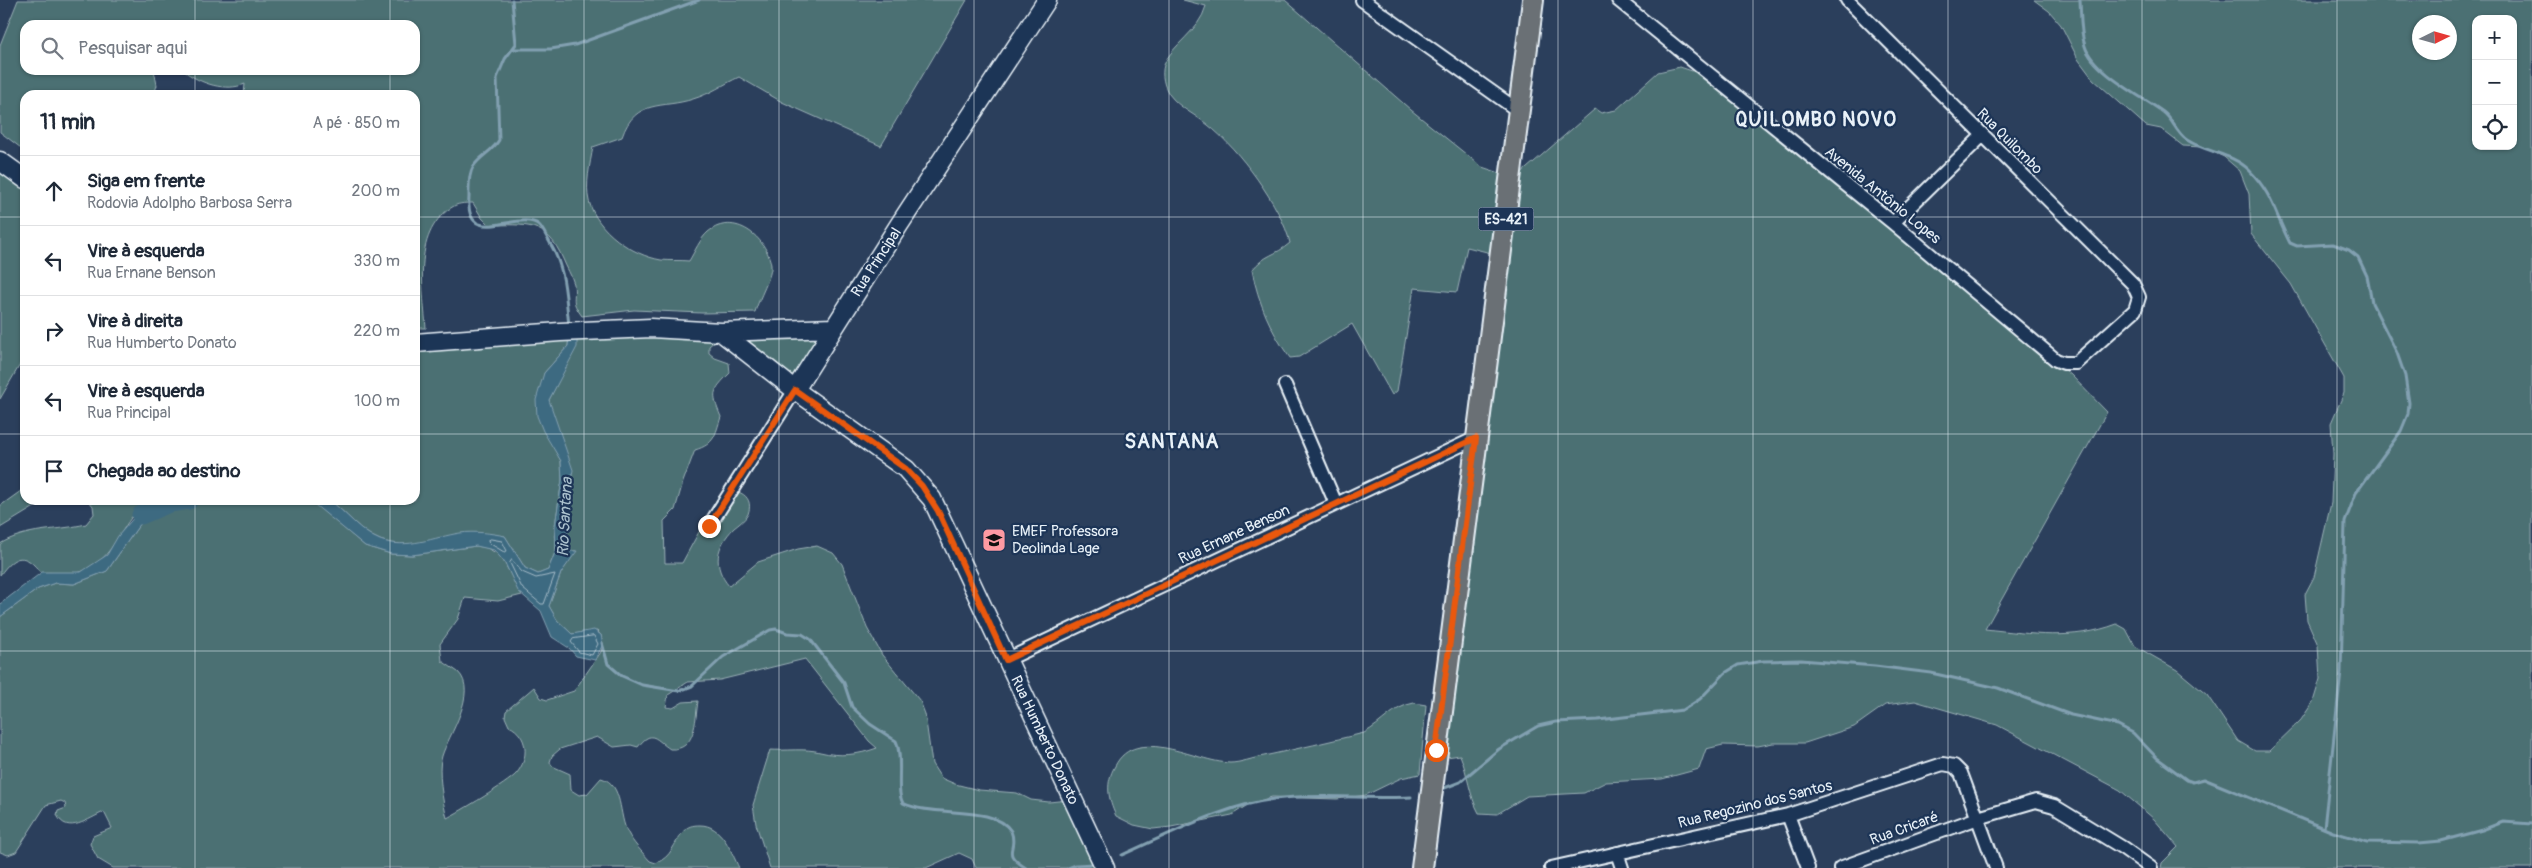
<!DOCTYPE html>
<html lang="pt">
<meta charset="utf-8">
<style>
:root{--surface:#fff;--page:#f6f6f7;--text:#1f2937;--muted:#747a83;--line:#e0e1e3}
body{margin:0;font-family:Pangolin,sans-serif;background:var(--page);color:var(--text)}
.controls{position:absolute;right:15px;top:15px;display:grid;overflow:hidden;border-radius:10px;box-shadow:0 1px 4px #0004}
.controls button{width:45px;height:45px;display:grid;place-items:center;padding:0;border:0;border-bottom:1px solid var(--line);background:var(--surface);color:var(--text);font:25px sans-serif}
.compass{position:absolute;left:2412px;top:15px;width:45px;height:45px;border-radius:50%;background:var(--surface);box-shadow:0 1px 4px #0004;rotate:85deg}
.stop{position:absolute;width:15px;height:15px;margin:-11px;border:4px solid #ea580c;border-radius:50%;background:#fff}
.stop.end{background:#ea580c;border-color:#fff;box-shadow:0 1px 5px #0008}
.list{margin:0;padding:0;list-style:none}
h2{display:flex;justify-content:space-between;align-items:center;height:65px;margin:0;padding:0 20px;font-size:21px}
h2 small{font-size:16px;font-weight:400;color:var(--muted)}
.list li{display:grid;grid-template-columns:32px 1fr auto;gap:15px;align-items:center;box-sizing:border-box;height:70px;padding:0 20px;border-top:1px solid var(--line)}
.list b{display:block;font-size:19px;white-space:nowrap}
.list p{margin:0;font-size:16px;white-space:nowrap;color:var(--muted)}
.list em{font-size:16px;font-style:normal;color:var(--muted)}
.icon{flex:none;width:28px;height:28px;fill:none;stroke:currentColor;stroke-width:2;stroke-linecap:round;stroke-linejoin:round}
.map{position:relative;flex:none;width:2532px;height:868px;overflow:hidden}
.search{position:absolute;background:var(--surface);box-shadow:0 1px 4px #0004;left:20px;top:20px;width:400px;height:55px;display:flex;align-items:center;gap:12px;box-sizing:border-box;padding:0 18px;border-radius:15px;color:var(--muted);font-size:19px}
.panel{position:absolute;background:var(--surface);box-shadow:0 1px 4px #0004;left:20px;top:90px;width:400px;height:415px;border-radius:15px}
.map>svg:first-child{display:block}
</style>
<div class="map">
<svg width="2532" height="868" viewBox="0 0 2532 868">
<rect width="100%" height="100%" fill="#2b3f5c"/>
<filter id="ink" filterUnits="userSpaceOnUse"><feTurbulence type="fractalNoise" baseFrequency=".02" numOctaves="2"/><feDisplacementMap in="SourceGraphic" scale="10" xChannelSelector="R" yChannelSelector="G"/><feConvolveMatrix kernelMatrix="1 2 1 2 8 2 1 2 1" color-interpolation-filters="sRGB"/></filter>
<g filter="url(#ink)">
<path fill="#4b7073" stroke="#9ab0b6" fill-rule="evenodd" d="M18,0H967L881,146L782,102L739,77C724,84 710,94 693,99C663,109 635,98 622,137L593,147C590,164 585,185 589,201C597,231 632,255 661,260C670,261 680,260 689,261C695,251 700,239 708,232C734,211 767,237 771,265C773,274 758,300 755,312L702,313L634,310L582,316C570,300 576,302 574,284C572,276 566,267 563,259C546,220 526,225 489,225L482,218L473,203C468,203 459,203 454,206C412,230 423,287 426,328H415V95H244L245,84C226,92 200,84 183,70H415V25H25V70H154L157,85L154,95H25V151L0,132V45Z
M1183,0H1285L1411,110L1482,167L1500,173L1491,253L1467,247L1457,292L1414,288L1397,391L1392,395L1352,324L1299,357L1290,358C1271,332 1258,302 1252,270C1265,254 1275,256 1290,243C1282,207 1238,148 1208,125C1196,115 1179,108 1169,94C1164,86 1161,75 1164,65C1171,45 1199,32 1206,6Z
M2034,0H2532V868H2161L2162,863L2178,847L2154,819L2120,790L1997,725L1915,701L1885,705L1854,727L1805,743H1773L1758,746L1723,745L1706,749L1699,769L1662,779L1606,782L1584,793L1527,796L1497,814L1479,813C1469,795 1468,774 1460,755L1447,757L1474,518L1486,454L1519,175L1595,109L1601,113L1616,110L1658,72L1680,67L1698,73L1771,134L1779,136L2071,375L2107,412L1985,629C2032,634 2072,641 2117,624L2126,629L2135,646L2177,670L2207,695L2238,741L2255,751H2269L2301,720L2313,702L2320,679L2318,645L2307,620L2305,594L2314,577L2331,503L2333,454L2331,423L2344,393V378L2291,284L2251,234L2249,194L2240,171L2224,157L2202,147L2183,146L2161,129L2146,126L2093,79L2078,59L2061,25L2049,11ZM2476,19H2513V146H2476ZM2420,22H2450V52H2420Z
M0,164L25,183V356L0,399Z
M577,326L715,334V341L709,346V353L715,358L729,363L730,373C712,391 711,393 721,417C715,435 715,444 695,450L683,482L675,510L664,521L665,563H682L718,497C731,485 756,493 748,514C745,520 739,524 734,528C716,546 712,566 729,586L758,562L798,549L817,546L833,553L842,564L867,628L882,655L920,701L925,714L932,764L941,778L955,784L979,790L1017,793L1031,800L1049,802L1068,800L1098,868H976L972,859L959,853L926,868H770L756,824L753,805L770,750C785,751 806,748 820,752C840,757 858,755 877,748L869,741L805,659L720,680L688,682L668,695L666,707L673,708L683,702L698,701C695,721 696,751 670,749C656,740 652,728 638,747L631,745L614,747L597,737L560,749L552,756L550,762L552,766L570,774L571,790L579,795L587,794L601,778C624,784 618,816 628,833C633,843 642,852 650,861L656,863C672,857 673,844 683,832C687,826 693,825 700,825C722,825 731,851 739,868H113L98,859L90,844L93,836L112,828L104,812C89,818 67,836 57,815L58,811L66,808L65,803L61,801L46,805L16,852L8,855L0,852V617L38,589L55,583L74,584L107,571L137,528L150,513L166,503L187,500H310L365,546L391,554L412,555L476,546L487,548L500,555L522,595L498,601L465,598L458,619L440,644L442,661C447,665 453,668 458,672C479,692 448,736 442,756C437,769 443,804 447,818C459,812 508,783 516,774C530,758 528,735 509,726L505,717L506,711L534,687L541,698L547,700L574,691L601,652L603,644L601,635L597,631L572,634L557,620L549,606L561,573L576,551H566L568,538L565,511L570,485L549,400L558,382Z
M570,327L568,346L544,373L555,450L561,461L562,480L555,526L556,550L548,570L538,574L525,568L505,536C468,530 413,553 380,540C360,532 346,512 329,500H415V345Z
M821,336L791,381L740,339Z
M25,488V500H46L0,528V506Z
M88,500H149C123,515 114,564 80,572C67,575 53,571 41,573C25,552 15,554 0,575V544C26,528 57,531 86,524L94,514L93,506Z
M1414,703L1426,705L1420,774L1401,778L1366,795L1337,799L1272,797L1249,804L1232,815L1171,827L1153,829L1134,825L1116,816C1108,799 1105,783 1115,766C1136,724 1195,762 1230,763C1240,763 1253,758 1264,756C1297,749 1330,741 1364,733C1383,723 1392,707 1414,703Z"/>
<path fill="#3e6a81" stroke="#82a0b1" d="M577,326V347L549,400L573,470L565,511L568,538L566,551H577L561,573L549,606L557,620L572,634L594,630L601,635L603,644L595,660L576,656L569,648L552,637L541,611L518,591L505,563L494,550L476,546L412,555L391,554L365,546L309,500H329C346,512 360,532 380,540C407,550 434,537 460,533C474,531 491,533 505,536L525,568L538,574L548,570L556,550L555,526L562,480L561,461L543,431L537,416L536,400L544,373L568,346L570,327Z
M149,500H187L166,503L150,513L137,528L107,571L74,584L55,583L38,589L0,617V604L42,572H81L107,555L118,536Z"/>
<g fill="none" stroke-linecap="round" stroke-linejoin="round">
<path stroke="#a4bbc8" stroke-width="1" d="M491,539L502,541L507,551L504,552L489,543L488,540Z
M512,560L522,572L536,578L555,574L544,604H541L522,588L510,563Z
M594,636L598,644L592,655L579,652L571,642L573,639Z"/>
<path stroke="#82a0b1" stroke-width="3" d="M512,0L516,44L505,59L497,78L499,140C493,151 480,156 473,167C468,175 469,188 469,197C465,251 519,208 539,225C543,229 546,236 549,241C566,270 565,293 569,325
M2080,0C2081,15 2080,31 2085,46C2093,72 2141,96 2163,112C2173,119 2176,133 2187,140C2207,153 2232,153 2249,170C2273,194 2275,215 2290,243L2297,246L2333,244L2349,250L2358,257L2367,276L2372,303L2397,353L2405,376L2409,403L2408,414L2401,431L2356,493L2345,522L2341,672L2324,828
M514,49H551L575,45L699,0
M602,643L608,664L622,676L642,685L679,691L692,686L723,657L770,630L776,629L787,633L802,634L810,639L844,683L852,707L870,724L896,741C904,758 895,791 903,803C933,818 993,804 1011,831C1019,851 999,851 1026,868
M1442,789L1460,782L1499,749L1538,726L1556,722L1598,720L1683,710L1700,699L1725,673L1738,665L1763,661L1801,660L1875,666L1931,673L1998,688L2071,715L2118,725L2133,733L2157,758L2187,780L2193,782L2204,779L2333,832L2367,842L2419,843L2441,841L2482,830L2503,822L2532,824
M1122,855C1174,832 1227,803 1284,798C1327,794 1369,799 1411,797
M1068,868L1076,865L1094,864"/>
<path stroke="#3e6a81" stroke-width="19" d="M141,515L169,503L189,500"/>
<g stroke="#e8f1f8" stroke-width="16">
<path id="minor" d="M1362,0L1520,112
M1618,0L1893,223L2056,360L2064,363H2076L2135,310L2139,297L2133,284L1847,0
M1893,223L1982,136
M1285,385L1336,504
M709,526L795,390
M1006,660L1476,438
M1788,815L1808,868
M1617,853L1622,868
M1551,868L1788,815L1943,764L1954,766L1961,773L1996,868
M1840,868L1978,818L2036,801L2054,806L2123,848L2151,868"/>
</g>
<g stroke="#e8f1f8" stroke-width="21">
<path id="secondary" d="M0,161L25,179
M721,332L795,390L906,469L932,499L1105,868
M415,343L560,332L651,328L721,332L833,328
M795,390L899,225L1047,0"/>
</g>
<g stroke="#e8f1f8" stroke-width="24">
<path id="primary" d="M1422,868L1533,0"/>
</g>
<use href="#minor" stroke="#1d3557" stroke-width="12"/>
<use href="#secondary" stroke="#1d3557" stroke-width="18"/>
<use href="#primary" stroke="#6a7074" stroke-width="20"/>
</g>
</g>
<g fill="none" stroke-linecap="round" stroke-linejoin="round" filter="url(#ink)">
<path stroke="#ea580c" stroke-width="6" d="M709,526L795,390L906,469L922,486L938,511L1006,660L1476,438L1436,750"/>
</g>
<path fill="none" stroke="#e8f1f8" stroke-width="1" stroke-opacity="0.55" d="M195,0V25M390,0V25M584,0V868M779,0V868M974,0V868M1169,0V868M1363,0V868M1558,0V868M1753,0V868M1948,0V868M2142,0V868M2337,0V868M195,70V95M390,70V95M0,217H25M415,217H2532M0,434H25M415,434H2532M195,500V868M390,500V868M0,651H2532"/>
<defs>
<g id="school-square" transform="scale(1.25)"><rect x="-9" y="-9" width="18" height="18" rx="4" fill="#ff9aa2" stroke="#1d3557"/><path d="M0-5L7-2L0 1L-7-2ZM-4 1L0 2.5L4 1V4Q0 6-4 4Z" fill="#111"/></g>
</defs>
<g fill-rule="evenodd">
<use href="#school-square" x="994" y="540"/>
</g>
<g text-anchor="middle" stroke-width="4.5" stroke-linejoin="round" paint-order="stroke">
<rect fill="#1d3557" stroke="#abb9c8" stroke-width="1" x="1478.5" y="207.5" width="55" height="23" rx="4"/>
<g font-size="14" font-weight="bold" fill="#e8f1f8">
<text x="1506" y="224">ES-421</text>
</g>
<g font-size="15" fill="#e8f1f8" stroke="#1d3557">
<text transform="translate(2010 141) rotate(45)" y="5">Rua Quilombo</text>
<text transform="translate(1883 195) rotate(39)" y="5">Avenida Antônio Lopes</text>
<text transform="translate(876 262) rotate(-57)" y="5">Rua Principal</text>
<text transform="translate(1234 534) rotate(-25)" y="5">Rua Ernane Benson</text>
<text transform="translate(1045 740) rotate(65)" y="5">Rua Humberto Donato</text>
<text transform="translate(1755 804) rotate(-14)" y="5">Rua Regozino dos Santos</text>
<text transform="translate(1904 828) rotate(-20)" y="5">Rua Cricaré</text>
</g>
<g font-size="15" fill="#e8f1f8" stroke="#1d3557" text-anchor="start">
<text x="1012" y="536">EMEF Professora<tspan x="1012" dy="17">Deolinda Lage</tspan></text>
</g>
<g font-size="16" font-style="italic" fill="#acc2ce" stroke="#1d3557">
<text transform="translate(564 517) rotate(-87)" y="6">Rio Santana</text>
</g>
<g font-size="20" font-weight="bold" letter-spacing="1" fill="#e8f1f8" stroke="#1d3557">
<text x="1816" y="126">QUILOMBO NOVO</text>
<text x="1172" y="448">SANTANA</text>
</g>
</g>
</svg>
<div class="controls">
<button>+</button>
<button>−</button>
<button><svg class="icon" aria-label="locate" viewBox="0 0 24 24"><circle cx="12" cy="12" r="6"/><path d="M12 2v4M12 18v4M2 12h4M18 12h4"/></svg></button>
</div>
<svg class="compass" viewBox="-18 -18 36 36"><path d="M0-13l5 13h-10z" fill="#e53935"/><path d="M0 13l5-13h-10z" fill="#747a83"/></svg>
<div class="stop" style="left:1436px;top:750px"></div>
<div class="stop end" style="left:709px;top:526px"></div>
<div class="search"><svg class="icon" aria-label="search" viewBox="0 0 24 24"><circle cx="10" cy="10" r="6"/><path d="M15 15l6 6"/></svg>Pesquisar aqui</div>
<section class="panel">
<h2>11 min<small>A pé · 850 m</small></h2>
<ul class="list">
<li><svg class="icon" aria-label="ahead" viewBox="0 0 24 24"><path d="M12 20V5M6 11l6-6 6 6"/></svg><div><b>Siga em frente</b><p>Rodovia Adolpho Barbosa Serra</p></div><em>200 m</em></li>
<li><svg class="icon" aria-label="left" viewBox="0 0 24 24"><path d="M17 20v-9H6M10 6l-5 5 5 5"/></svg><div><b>Vire à esquerda</b><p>Rua Ernane Benson</p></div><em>330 m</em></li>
<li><svg class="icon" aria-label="right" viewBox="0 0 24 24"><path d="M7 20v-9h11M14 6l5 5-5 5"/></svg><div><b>Vire à direita</b><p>Rua Humberto Donato</p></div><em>220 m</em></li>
<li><svg class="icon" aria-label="left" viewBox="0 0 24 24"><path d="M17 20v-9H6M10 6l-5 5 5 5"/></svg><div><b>Vire à esquerda</b><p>Rua Principal</p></div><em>100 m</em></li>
<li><svg class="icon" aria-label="arrive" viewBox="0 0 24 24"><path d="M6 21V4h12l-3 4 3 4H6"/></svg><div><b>Chegada ao destino</b></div></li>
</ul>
</section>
</div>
